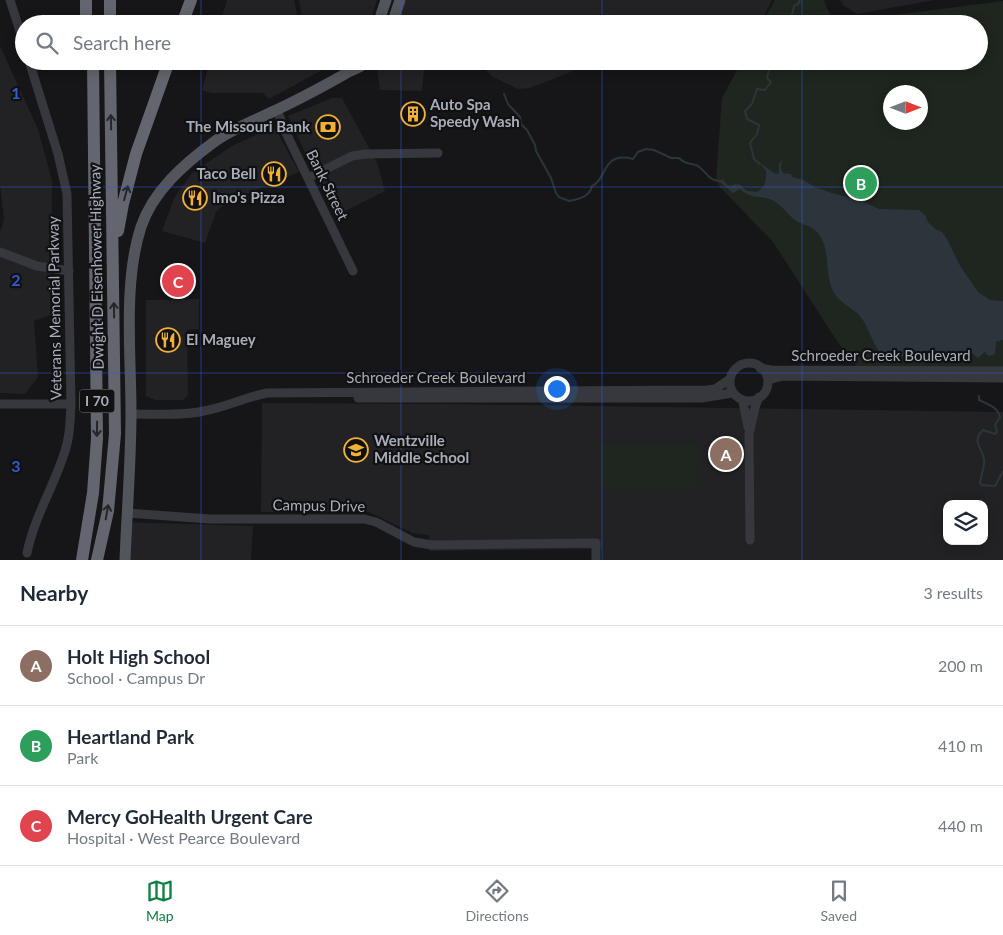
<!DOCTYPE html>
<meta charset="utf-8">
<style>
:root{--surface:#fff;--page:#f6f6f7;--text:#1f2937;--muted:#747a83;--line:#e0e1e3;--accent:#0b8043}
body{margin:0;font-family:Lato,sans-serif;background:var(--page);color:var(--text)}
.controls{position:absolute;right:15px;bottom:15px;display:grid;overflow:hidden;border-radius:10px;box-shadow:0 2px 12px #0003}
.controls button{width:45px;height:45px;display:grid;place-items:center;padding:0;border:0;border-bottom:1px solid var(--line);background:var(--surface);color:var(--text);font:25px sans-serif}
.compass{position:absolute;left:883px;top:85px;width:45px;height:45px;border-radius:50%;background:var(--surface);box-shadow:0 2px 12px #0003;rotate:90deg}
.you{position:absolute;left:556px;top:388px;width:18px;height:18px;margin:-12px;border:4px solid #fff;border-radius:50%;background:#1a73e8;box-shadow:0 0 0 8px #1a73e833}
.badge{display:grid;place-items:center;width:32px;height:32px;border-radius:50%;background:var(--accent);color:#fff;font-size:16px;font-weight:700}
.pin{position:absolute;translate:-50% -50%;border:2px solid #fff;box-shadow:0 1px 5px #0006}
.list{margin:0;padding:0;list-style:none}
h2{display:flex;justify-content:space-between;align-items:center;height:65px;margin:0;padding:0 20px;font-size:21px}
h2 small{font-size:16px;font-weight:400;color:var(--muted)}
.list li{display:grid;grid-template-columns:32px 1fr auto;gap:15px;align-items:center;box-sizing:border-box;height:80px;padding:0 20px;border-top:1px solid var(--line)}
.list b{display:block;font-size:19px;white-space:nowrap}
.list p{margin:0;font-size:16px;white-space:nowrap;color:var(--muted)}
.list em{font-size:16px;font-style:normal;color:var(--muted)}
.icon{flex:none;width:28px;height:28px;fill:none;stroke:currentColor;stroke-width:2;stroke-linecap:round;stroke-linejoin:round}
.map{position:relative;flex:none;width:1003px;height:560px;overflow:hidden}
.search{position:absolute;background:var(--surface);box-shadow:0 2px 12px #0003;left:15px;right:15px;top:15px;height:55px;display:flex;align-items:center;gap:12px;box-sizing:border-box;padding:0 18px;border-radius:28px;color:var(--muted);font-size:19px}
.sheet{height:305px;background:var(--surface)}
nav{display:flex;justify-content:space-around;align-items:center;box-sizing:border-box;height:70px;border-top:1px solid var(--line);background:var(--surface);font-size:14px;color:var(--muted)}
nav a{display:grid;justify-items:center;gap:2px}
nav .on{color:var(--accent)}
.map>svg:first-child{display:block}
</style>
<div class="map">
<svg width="1003" height="560" viewBox="0 0 1003 560">
<rect width="100%" height="100%" fill="#161618"/>
<path fill="#222225" fill-rule="evenodd" d="M227,0H294L299,24H220Z
M299,0H377L369,24H303Z
M406,0H772L760,24H397Z
M840,0H934L857,14L844,6Z
M0,46L38,129L52,181L51,315L34,321L38,377L25,394L0,393V232L4,220L0,184Z
M210,61H322L326,68L269,99L263,93H211L202,90Z
M380,61H425L422,91L380,90L377,66Z
M481,61H599L530,88L518,89L493,77L484,68Z
M332,98H342L377,163L385,191L335,216L288,116Z
M268,129L276,130L299,172L227,202L216,212L205,243L162,231L174,198L192,173L232,146Z
M199,299V329L187,330L188,395L183,400H155L146,396V300Z
M262,403L449,404L1003,412V560H602V549L429,551V535L412,533L369,512H261ZM947,504H984V541H947Z
M121,522L253,526L251,560H120Z"/>
<path fill="#1e261f" fill-rule="evenodd" d="M775,0H824L829,13L839,22L1003,1V368L857,367L837,341L773,242L720,187L716,179L722,98L742,61H979V24H762ZM890,92H920V122H890Z
M599,444H698V488H599Z"/>
<path fill="#2c353c" d="M782,159L781,168L783,173L791,174L792,177L803,180L817,188L835,194L860,200L879,209L919,210L926,216L927,221L935,229L942,232L947,239L959,264L978,292L990,300L1003,301V340L996,342L995,354L989,356L986,354L985,352L978,358L972,353L971,357L964,358L911,357L881,354C871,342 868,324 859,315C851,307 838,302 833,291C824,273 831,249 818,233C813,226 802,225 795,220C787,214 781,204 772,200C760,195 752,200 740,189L733,193L719,181L723,179L727,185L731,186L735,184L738,185V183L747,191L757,192C766,186 766,182 766,171L760,164C767,166 770,173 778,174L779,172V165Z"/>
<g fill="none" stroke-linecap="round" stroke-linejoin="round">
<path stroke="#2c353c" stroke-width="2" d="M790,24L794,6L798,4L800,0
M504,94L508,104L520,117L521,124L527,130L535,145L536,151L551,178L556,193L559,197L569,201C578,199 590,197 592,186C608,179 601,151 633,159L638,152L646,149L654,150L671,158H679C687,166 690,162 698,166C707,172 709,182 722,181
M760,164L754,159L750,143L757,134L759,125L747,119L745,111L752,104L757,89L765,90L771,82L767,78L771,61
M979,396V400C987,404 998,407 1000,417L995,425L997,432L995,434L983,430C971,442 982,447 984,459C985,467 981,475 980,483L982,485L995,486L1003,471"/>
<path stroke="#37383d" stroke-width="9" d="M10,0L24,44
M277,110L286,133L353,271
M308,178L352,156L365,154L438,153
M0,252L37,266L69,271
M730 382a19 19 0 1 1 38 0a19 19 0 1 1-38 0Z
M760,368L771,370L1003,371
M768,380L783,376L1003,378
M358,398H702L732,393
M741,399L743,402L748,427
M0,404H71
M131,414C155,414 181,416 204,411C226,407 246,397 267,393L707,390L715,389L730,379
M127,513L210,519H364L376,522L414,542L432,545L596,543V560
M750,540L749,434L755,407L759,397
M27,553C34,518 53,488 64,454C70,438 70,421 71,404L67,194L58,154L29,61"/>
<path stroke="#53555c" stroke-width="11" d="M378,24L386,0
M392,24L400,0
M125,560C127,511 131,461 131,412C131,355 123,282 141,227C153,191 184,164 214,142C232,129 254,121 274,111C298,100 322,87 345,74C352,69 361,68 368,61"/>
<path stroke="#63666e" stroke-width="12" d="M86,0V24
M110,0V24
M182,24L191,0
M118,231L123,204L136,154L169,61
M82,560L93,493L97,438L93,61
M97,560L108,511L115,434L110,61"/>
</g>
<defs><path id="oneway-shaft" d="M-6 0H5M1.5-3L5.5 0L1.5 3" fill="none" stroke-width="1.6" stroke-linecap="round" stroke-linejoin="round" transform="scale(1.25)"/></defs>
<g stroke="#26262a">
<use href="#oneway-shaft" transform="translate(111 122) rotate(-91)"/>
<use href="#oneway-shaft" transform="translate(126 193) rotate(-75)"/>
<use href="#oneway-shaft" transform="translate(114 310) rotate(-91)"/>
<use href="#oneway-shaft" transform="translate(97 429) rotate(91)"/>
<use href="#oneway-shaft" transform="translate(107 512) rotate(-80)"/>
</g>
<path fill="none" stroke="#325cd3" stroke-width="1" stroke-opacity="0.55" d="M201,0V24M401,0V24M602,0V24M802,0V24M201,61V560M401,61V560M602,61V560M802,61V560M0,187H1003M0,373H1003"/>
<defs>
<g id="building-ring" transform="scale(1.25)"><circle r="9.5" fill="#111113" stroke="#f2b134" stroke-width="1.5"/><path d="M-4-6H4V6H1V3H-1V6H-4ZM-2.5-4.3h1.7v1.8h-1.7ZM.8-4.3h1.7v1.8H.8ZM-2.5-1h1.7V.8h-1.7ZM.8-1h1.7V.8H.8Z" fill="#f2b134"/></g>
<g id="bank-ring" transform="scale(1.25)"><circle r="9.5" fill="#111113" stroke="#f2b134" stroke-width="1.5"/><path d="M-6-4H6V4H-6ZM0-2.3a2.3 2.3 0 1 0 0 4.6a2.3 2.3 0 1 0 0-4.6Z" fill="#f2b134"/></g>
<g id="restaurant-ring" transform="scale(1.25)"><circle r="9.5" fill="#111113" stroke="#f2b134" stroke-width="1.5"/><path d="M-5-6h1v4h1v-4h1v4h1v-4h1v5L-1.5 .5V6h-2V.5L-5-1ZM5-6V6H3V1.5H1.5Q1.5-4 5-6Z" fill="#f2b134"/></g>
<g id="school-ring" transform="scale(1.25)"><circle r="9.5" fill="#111113" stroke="#f2b134" stroke-width="1.5"/><path d="M0-5L7-2L0 1L-7-2ZM-4 1L0 2.5L4 1V4Q0 6-4 4Z" fill="#f2b134"/></g>
</defs>
<g fill-rule="evenodd">
<use href="#building-ring" x="413" y="114"/>
<use href="#bank-ring" x="328" y="127"/>
<use href="#restaurant-ring" x="274" y="174"/>
<use href="#restaurant-ring" x="195" y="198"/>
<use href="#restaurant-ring" x="168" y="340"/>
<use href="#school-ring" x="356" y="450"/>
</g>
<g text-anchor="middle" stroke-width="4.5" stroke-linejoin="round" paint-order="stroke">
<rect fill="#111113" stroke="#7b7e86" stroke-width="1" x="79.5" y="389.5" width="35" height="23" rx="4"/>
<g font-size="14" font-weight="bold" fill="#a8adb8">
<text x="97" y="406">I 70</text>
</g>
<g font-size="15" font-weight="bold" fill="#a8adb8" stroke="#111113" text-anchor="start">
<text x="430" y="110">Auto Spa<tspan x="430" dy="17">Speedy Wash</tspan></text>
<text x="310" y="132" text-anchor="end">The Missouri Bank</text>
<text x="256" y="179" text-anchor="end">Taco Bell</text>
<text x="212" y="203">Imo's Pizza</text>
<text x="186" y="345">El Maguey</text>
<text x="374" y="446">Wentzville<tspan x="374" dy="17">Middle School</tspan></text>
</g>
<g font-size="15" fill="#a8adb8" stroke="#111113">
<text transform="translate(327 185) rotate(64)" y="5">Bank Street</text>
<text transform="translate(97 267) rotate(-91)" y="5">Dwight D Eisenhower Highway</text>
<text transform="translate(55 308) rotate(-91)" y="5">Veterans Memorial Parkway</text>
<text x="881" y="361">Schroeder Creek Boulevard</text>
<text x="436" y="383">Schroeder Creek Boulevard</text>
<text transform="translate(319 506) rotate(1)" y="5">Campus Drive</text>
</g>
</g>
<g font-size="16" text-anchor="middle" font-weight="bold" fill="#325cd3" stroke="#111113" stroke-width="4.5" stroke-linejoin="round" paint-order="stroke">
<text x="16" y="99">1</text>
<text x="16" y="286">2</text>
<text x="16" y="472">3</text>
</g>
</svg>
<div class="controls">
<button><svg class="icon" aria-label="layers" viewBox="0 0 24 24"><path d="M12 4l9 5-9 5-9-5zM3 14l9 5 9-5"/></svg></button>
</div>
<svg class="compass" viewBox="-18 -18 36 36"><path d="M0-13l5 13h-10z" fill="#e53935"/><path d="M0 13l5-13h-10z" fill="#747a83"/></svg>
<div class="you"></div>
<div class="pin badge" style="left:726px;top:454px;background:#8d6e63">A</div>
<div class="pin badge" style="left:861px;top:183px;background:#2e9e5b">B</div>
<div class="pin badge" style="left:178px;top:281px;background:#e0444e">C</div>
<div class="search"><svg class="icon" aria-label="search" viewBox="0 0 24 24"><circle cx="10" cy="10" r="6"/><path d="M15 15l6 6"/></svg>Search here</div>
</div>
<section class="sheet">
<h2>Nearby<small>3 results</small></h2>
<ul class="list">
<li><span class="badge" style="background:#8d6e63">A</span><div><b>Holt High School</b><p>School · Campus Dr</p></div><em>200 m</em></li>
<li><span class="badge" style="background:#2e9e5b">B</span><div><b>Heartland Park</b><p>Park</p></div><em>410 m</em></li>
<li><span class="badge" style="background:#e0444e">C</span><div><b>Mercy GoHealth Urgent Care</b><p>Hospital · West Pearce Boulevard</p></div><em>440 m</em></li>
</ul>
</section>
<nav>
<a class="on"><svg class="icon" aria-label="map" viewBox="0 0 24 24"><path d="M3 6l6-2 6 2 6-2v14l-6 2-6-2-6 2zM9 4v14M15 6v14"/></svg>Map</a>
<a><svg class="icon" aria-label="directions" viewBox="0 0 24 24"><path d="M12 3l9 9-9 9-9-9zM9 14v-3h6M13 9l2 2-2 2"/></svg>Directions</a>
<a><svg class="icon" aria-label="saved" viewBox="0 0 24 24"><path d="M7 4h10v16l-5-4-5 4z"/></svg>Saved</a>
</nav>
